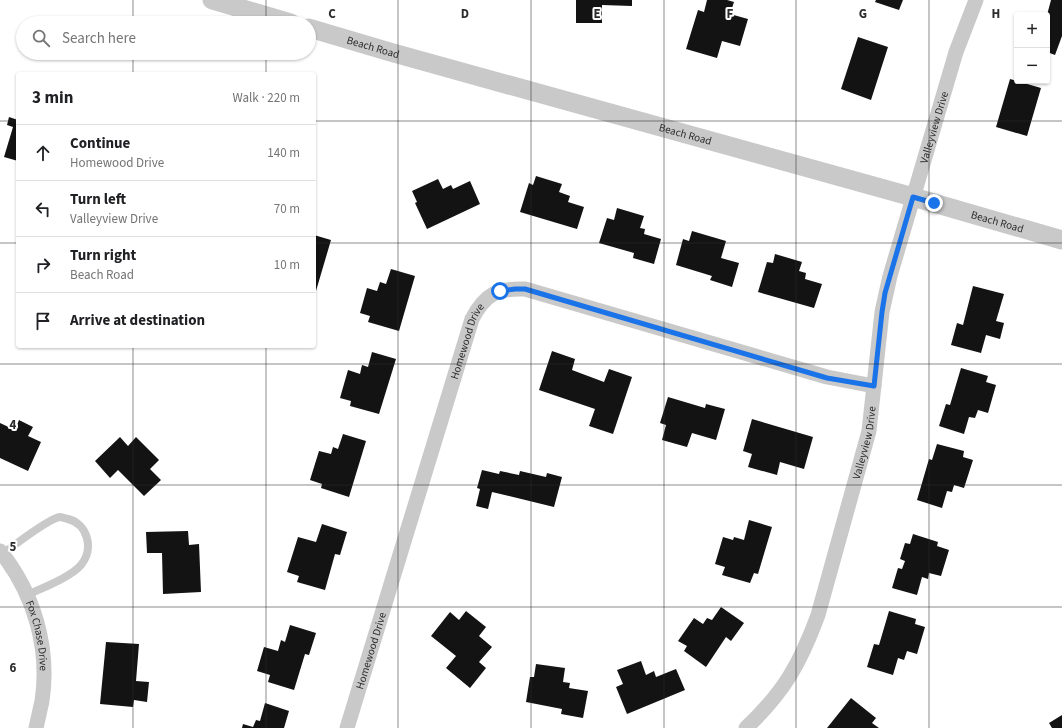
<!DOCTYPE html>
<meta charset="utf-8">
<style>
:root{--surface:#fff;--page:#f2f2f2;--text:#202124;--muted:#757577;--line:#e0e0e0}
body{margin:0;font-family:"Source Sans 3",sans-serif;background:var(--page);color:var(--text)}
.controls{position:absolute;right:12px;top:12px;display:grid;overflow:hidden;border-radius:4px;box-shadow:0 1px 3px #0004}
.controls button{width:36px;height:36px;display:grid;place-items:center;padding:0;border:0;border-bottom:1px solid var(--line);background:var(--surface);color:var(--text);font:20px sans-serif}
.stop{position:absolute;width:12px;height:12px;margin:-9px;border:3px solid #1a73e8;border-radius:50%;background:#fff}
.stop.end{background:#1a73e8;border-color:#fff;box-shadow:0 1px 4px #0008}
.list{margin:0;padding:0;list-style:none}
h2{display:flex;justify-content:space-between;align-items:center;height:52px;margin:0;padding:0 16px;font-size:17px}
h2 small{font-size:13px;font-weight:400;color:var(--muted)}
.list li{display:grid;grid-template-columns:26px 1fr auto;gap:12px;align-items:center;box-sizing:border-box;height:56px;padding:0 16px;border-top:1px solid var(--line)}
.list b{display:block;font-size:15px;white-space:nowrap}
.list p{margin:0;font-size:13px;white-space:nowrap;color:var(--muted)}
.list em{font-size:13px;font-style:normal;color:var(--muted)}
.icon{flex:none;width:22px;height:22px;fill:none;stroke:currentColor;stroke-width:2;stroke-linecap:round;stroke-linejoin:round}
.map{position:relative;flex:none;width:1062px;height:728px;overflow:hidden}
.search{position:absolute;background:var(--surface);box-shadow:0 1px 3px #0004;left:16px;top:16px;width:300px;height:44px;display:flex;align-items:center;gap:10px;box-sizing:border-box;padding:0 14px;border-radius:22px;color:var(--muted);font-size:15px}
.panel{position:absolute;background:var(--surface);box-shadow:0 1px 3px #0004;left:16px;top:72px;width:300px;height:276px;border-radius:4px}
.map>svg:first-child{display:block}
</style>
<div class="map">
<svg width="1062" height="728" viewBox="0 0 1062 728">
<rect width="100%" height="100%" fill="#fff"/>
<path fill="#131313" d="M576,0H632V6L602,5V23H576Z
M707,0H727L734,2L730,14L748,19L740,46L722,41L717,58L686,49L698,10L704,12Z
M876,0H903L899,10L875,2Z
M1051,0H1062V36L1055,55L1047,52V15Z
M858,37L888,47L871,100L841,89Z
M1010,79L1041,88L1027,136L996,127Z
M9,117L18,120V161L4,157L13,127L7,125Z
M536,176L562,184L559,192L570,196L568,202L584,207L577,229L520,212L529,183L533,185Z
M438,179L443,189L451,185L453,189L470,181L480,204L427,229L415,203L417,202L412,191Z
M617,208L644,216L640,228L645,229L644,234L661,239L654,264L633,258L634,253L599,243L607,218L614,220Z
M692,231L726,241L721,258L739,263L732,287L710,280L712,276L676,265L683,239L689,241Z
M314,235L331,240L316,291L314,290Z
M775,254L802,262L799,271L806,273L805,279L822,284L814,308L758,292L767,262L773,263Z
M391,269L415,276L399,331L368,322L370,316L360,313L367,288L377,291L380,282L386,284Z
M973,286L1004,294L996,321L1004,323L1000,339L986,335L981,353L951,345L957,323L963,325Z
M552,351L575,359L572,370L604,382L609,369L632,377L613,434L589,426L595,409L539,390Z
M372,352L396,359L379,414L350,406L351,401L340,398L348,370L360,374L362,365L368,367Z
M961,368L988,376L986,382L996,385L988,413L978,410L975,418L969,417L964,434L939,426L946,404L950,405Z
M668,397L705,408L706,404L725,409L716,440L692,433L687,447L662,440L666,425L660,423Z
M752,419L813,437L804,469L780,462L777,475L748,467L752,454L743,451Z
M19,420L33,427L28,436L41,442L28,471L0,458V423L15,430Z
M343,434L366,441L349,497L321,488L322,484L310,480L319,451L331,454L333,447L338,449Z
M120,437L128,446L136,437L159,460L150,469L161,480L144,496L118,470L110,478L95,461Z
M937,444L964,451L963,457L973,460L964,488L954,485L952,492L947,491L942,508L917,500L929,459L932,460Z
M482,470L499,474L500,471L519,475L520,471L546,477L547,473L562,477L554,507L492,492L488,509L476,506L480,489L477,488Z
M749,520L772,527L758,574L754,573L750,583L722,575L725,567L715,564L723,537L733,540L734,537L744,540Z
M322,524L347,532L340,555L335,554L325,590L297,582L299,576L287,572L298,537L316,542Z
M188,531L189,545L199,544L201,592L163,594L162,553H147L146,532Z
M913,534L938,542L937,546L949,550L941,576L929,573L928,579L922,577L917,595L892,588L898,568L902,569L905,561L900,559L905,543L910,544Z
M721,607L744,623L731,641L726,637L706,667L684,651L687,646L678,641L694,618L703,624L707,618L712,620Z
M466,611L486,627L479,636L492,647L479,662L486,668L470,688L446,668L456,656L431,636L450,612L459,620Z
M889,611L916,619L915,624L925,627L917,654L907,651L904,660L898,658L893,675L867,667L874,644L879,645Z
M290,625L316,633L309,655L305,654L294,690L268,682L270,675L257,671L264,647L278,651L281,640L285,642Z
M106,642L139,644L136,681L149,682L147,702L134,700L133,707L100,704Z
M641,661L646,675L654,671L656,677L676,669L685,690L627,714L616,687L623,684L617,670Z
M536,664L565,668L563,682L570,683L569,688L588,691L583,718L561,714L562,709L526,702L530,677H534Z
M851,698L876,718L872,723L879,728H827Z
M265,703L289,711L284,728H242L243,724L253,727L256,720L260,721Z
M1062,715V728H1052L1049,723Z"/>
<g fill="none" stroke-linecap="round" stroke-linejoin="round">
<path stroke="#c9c9c9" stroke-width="8" d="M2,554C17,544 43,522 59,517C62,517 64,518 68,519C88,524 94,549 81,565C71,577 42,588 27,595"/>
<g stroke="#c9c9c9" stroke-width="15">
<path id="s1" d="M0,551C34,593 50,648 42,701C40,710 38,719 36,728"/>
<path id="s2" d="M347,728L472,319C485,294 497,288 525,289L827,377L874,386"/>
<path id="s3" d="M746,728C784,692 800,664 818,615L869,431L882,312L890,276L956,52L976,0"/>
</g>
<g stroke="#c9c9c9" stroke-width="19">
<path d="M212,0L291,23"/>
<path id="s4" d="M309,28L390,52L913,197L1062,240"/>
</g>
</g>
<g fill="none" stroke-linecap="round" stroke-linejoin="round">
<path stroke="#1a73e8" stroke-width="5" d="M500,291L515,289H525L827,378L874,386L882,312L885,293L913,197L934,203"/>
</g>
<path fill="none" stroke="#2c2c2c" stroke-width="1" stroke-opacity="0.55" d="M133,0V23M266,0V23M398,0V728M531,0V728M664,0V728M796,0V728M929,0V728M133,53V74M266,53V74M0,121H18M314,121H1062M0,243H18M314,243H1062M133,346V728M266,346V728M0,364H1062M0,485H1062M0,607H1062"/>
<g text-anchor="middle" stroke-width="4" stroke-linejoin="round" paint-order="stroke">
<g font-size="11" fill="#2c2c2c" stroke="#fff">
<text dy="4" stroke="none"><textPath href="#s4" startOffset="67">Beach Road</textPath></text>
<text dy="4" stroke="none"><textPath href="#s3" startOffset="638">Valleyview Drive</textPath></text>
<text dy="4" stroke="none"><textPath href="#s4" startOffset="391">Beach Road</textPath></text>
<text dy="4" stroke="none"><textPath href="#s4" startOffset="715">Beach Road</textPath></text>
<text dy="4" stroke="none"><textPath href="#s2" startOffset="405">Homewood Drive</textPath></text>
<text dy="4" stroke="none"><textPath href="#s3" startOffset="314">Valleyview Drive</textPath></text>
<text dy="4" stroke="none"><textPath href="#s1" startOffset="94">Fox Chase Drive</textPath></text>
<text dy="4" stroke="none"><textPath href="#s2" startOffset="81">Homewood Drive</textPath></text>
</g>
</g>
<g font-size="13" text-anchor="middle" font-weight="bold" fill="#2c2c2c" stroke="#fff" stroke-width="4" stroke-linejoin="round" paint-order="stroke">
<text x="332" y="18">C</text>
<text x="465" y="18">D</text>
<text x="597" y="18">E</text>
<text x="730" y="18">F</text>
<text x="863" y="18">G</text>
<text x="996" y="18">H</text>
<text x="13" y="429">4</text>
<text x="13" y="551">5</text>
<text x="13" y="672">6</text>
</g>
</svg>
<div class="controls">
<button>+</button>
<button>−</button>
</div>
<div class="stop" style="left:500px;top:291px"></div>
<div class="stop end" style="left:934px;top:203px"></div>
<div class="search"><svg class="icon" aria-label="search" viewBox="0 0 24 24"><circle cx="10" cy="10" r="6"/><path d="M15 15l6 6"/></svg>Search here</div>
<section class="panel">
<h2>3 min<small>Walk · 220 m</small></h2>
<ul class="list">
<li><svg class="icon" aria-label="ahead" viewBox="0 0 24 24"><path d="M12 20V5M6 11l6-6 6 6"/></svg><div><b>Continue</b><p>Homewood Drive</p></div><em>140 m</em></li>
<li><svg class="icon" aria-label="left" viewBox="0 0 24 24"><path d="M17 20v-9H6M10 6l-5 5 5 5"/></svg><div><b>Turn left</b><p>Valleyview Drive</p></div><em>70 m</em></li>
<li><svg class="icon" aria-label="right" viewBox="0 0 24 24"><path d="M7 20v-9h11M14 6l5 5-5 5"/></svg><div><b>Turn right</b><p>Beach Road</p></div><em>10 m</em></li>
<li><svg class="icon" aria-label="arrive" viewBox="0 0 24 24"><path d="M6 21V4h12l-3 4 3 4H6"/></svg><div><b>Arrive at destination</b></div></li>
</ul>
</section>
</div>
